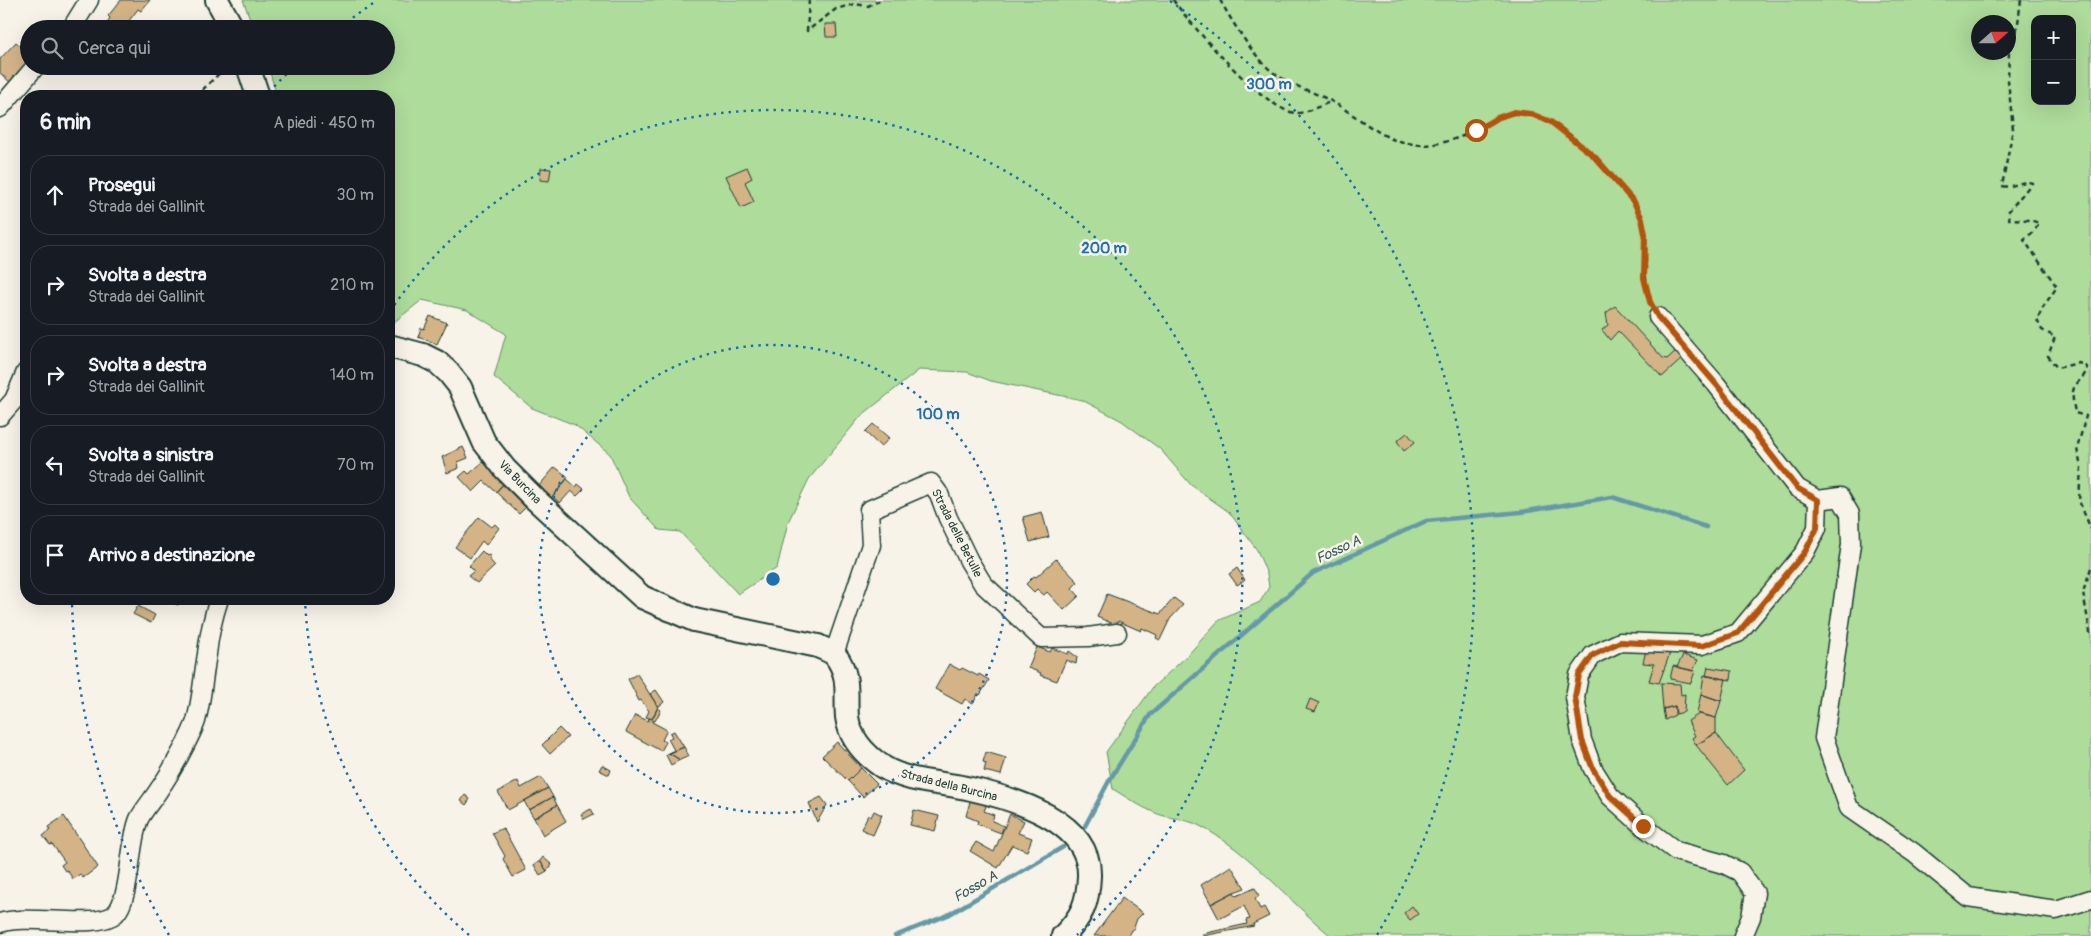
<!DOCTYPE html>
<html lang="it">
<meta charset="utf-8">
<style>
:root{--surface:#171b24;--page:#20242c;--text:#f1f3f6;--muted:#9ea1a6;--line:#363941}
body{margin:0;font-family:Pangolin,sans-serif;background:var(--page);color:var(--text)}
.controls{position:absolute;right:15px;top:15px;display:grid;overflow:hidden;border-radius:10px;box-shadow:0 5px 20px #0002}
.controls button{width:45px;height:45px;display:grid;place-items:center;padding:0;border:0;border-bottom:1px solid var(--line);background:var(--surface);color:var(--text);font:25px sans-serif}
.compass{position:absolute;left:1971px;top:15px;width:45px;height:45px;border-radius:50%;background:var(--surface);box-shadow:0 5px 20px #0002;rotate:69deg}
.stop{position:absolute;width:15px;height:15px;margin:-11px;border:4px solid #b45309;border-radius:50%;background:#fff}
.stop.end{background:#b45309;border-color:#fff;box-shadow:0 1px 5px #0008}
.list{margin:0;padding:0;list-style:none}
h2{display:flex;justify-content:space-between;align-items:center;height:65px;margin:0;padding:0 20px;font-size:21px}
h2 small{font-size:16px;font-weight:400;color:var(--muted)}
.list li{display:grid;grid-template-columns:32px 1fr auto;gap:15px;align-items:center;box-sizing:border-box;height:80px;margin:0 10px 10px;padding:0 10px;border:1px solid var(--line);border-radius:20px}
.list b{display:block;font-size:19px;white-space:nowrap}
.list p{margin:0;font-size:16px;white-space:nowrap;color:var(--muted)}
.list em{font-size:16px;font-style:normal;color:var(--muted)}
.icon{flex:none;width:28px;height:28px;fill:none;stroke:currentColor;stroke-width:2;stroke-linecap:round;stroke-linejoin:round}
.map{position:relative;flex:none;width:2091px;height:936px;overflow:hidden}
.search{position:absolute;background:var(--surface);box-shadow:0 5px 20px #0002;left:20px;top:20px;width:375px;height:55px;display:flex;align-items:center;gap:12px;box-sizing:border-box;padding:0 18px;border-radius:28px;color:var(--muted);font-size:19px}
.panel{position:absolute;background:var(--surface);box-shadow:0 5px 20px #0002;left:20px;top:90px;width:375px;height:515px;border-radius:20px}
.map>svg:first-child{display:block}
</style>
<div class="map">
<svg width="2091" height="936" viewBox="0 0 2091 936">
<rect width="100%" height="100%" fill="#f7f3e8"/>
<filter id="ink" filterUnits="userSpaceOnUse"><feTurbulence type="fractalNoise" baseFrequency=".02" numOctaves="2"/><feDisplacementMap in="SourceGraphic" scale="10" xChannelSelector="R" yChannelSelector="G"/><feConvolveMatrix kernelMatrix="1 2 1 2 8 2 1 2 1" color-interpolation-filters="sRGB"/></filter>
<g filter="url(#ink)">
<path fill="#aedc9b" stroke="#668c68" fill-rule="evenodd" d="M243,0H2091V936H1331C1287,900 1252,853 1200,826C1186,818 1167,819 1153,812C1139,806 1126,797 1113,789L1106,752L1153,687L1187,656L1218,621L1260,602L1269,587L1267,574L1257,550L1229,512L1191,485L1160,449L1122,421L1082,400L991,381L967,372L919,370L861,416L809,479L788,522L777,568L738,594L680,532L659,530L629,497L610,454L575,425L532,408L494,377L506,334L467,310L422,300L389,326V96H277L268,66H386V29H254ZM2035,19H2072V101H2035ZM1978,22H2008V52H1978Z"/>
<g fill="none" stroke-linecap="round" stroke-linejoin="round">
<path stroke="#6599a8" stroke-width="4.5" d="M1085,826L1109,781L1150,715L1313,573L1426,521L1521,512L1612,497L1706,527
M895,936L948,915L1063,847"/>
</g>
<path fill="#d4b387" stroke="#1f3d34" d="M121,0H150L141,11L138,9L128,22L131,24L127,29H103L110,18L108,16Z
M825,24H836L837,37H826Z
M16,42L29,54V62L11,83L0,73V59Z
M747,167L752,178L745,182L754,202L741,208L726,176Z
M541,168L551,169L549,181L540,180Z
M1615,306L1663,358L1667,359L1677,350L1684,357L1662,377L1618,331L1610,340L1602,330L1608,325L1606,313Z
M430,316L447,323L437,344L418,337L421,328L424,329Z
M873,424L889,438L881,447L865,432Z
M1407,433L1415,442L1404,451L1397,441Z
M463,447L468,458L458,462L459,468L447,473L442,457Z
M483,462L504,483L496,492L484,481L473,492L459,477L466,471L469,474Z
M555,467L568,477L551,499L538,487Z
M567,479L576,487L578,484L584,489L577,496L571,491L560,503L553,497Z
M504,483L527,506L519,514L496,492Z
M1042,512L1049,537L1030,542L1023,517Z
M479,517L492,527L495,524L499,528L486,545L482,541L470,558L455,547Z
M482,551L487,556L489,555L491,557L489,559L495,566L477,583L468,576L474,571L469,566Z
M1056,559L1078,582L1072,588L1079,596L1064,610L1047,592L1044,595L1037,589L1034,592L1026,584L1034,576L1036,577Z
M1237,568L1245,580L1237,585L1229,574Z
M1107,594L1160,614L1174,598L1183,605L1170,619L1160,640L1156,638L1157,635L1142,628L1141,631L1118,621L1116,625L1097,617Z
M134,599H144L140,605L133,601Z
M164,599H182L178,605Z
M138,606L155,615L151,623L133,614Z
M1037,647L1050,652L1052,648L1068,654L1069,651L1077,657L1076,664L1066,660L1057,681L1040,675L1041,673L1028,668Z
M1646,650L1670,653L1659,683L1649,681L1654,664L1643,663Z
M1683,655L1698,660L1693,671L1677,667Z
M949,664L960,670L962,668L978,676L979,674L989,680L980,695L978,694L973,704L965,699L962,704L935,689Z
M1673,666L1695,671L1691,683L1670,679Z
M1708,667L1732,671L1731,680L1706,676Z
M637,674L658,707L652,719L646,717L649,711L641,700L639,701L628,679Z
M1704,675L1726,679L1721,701L1701,694Z
M1661,683L1680,684L1681,695L1685,694L1684,712L1676,714L1675,706L1663,709Z
M656,690L664,702L658,707L650,694Z
M1701,694L1721,701L1716,718L1697,713Z
M1310,699L1319,703L1315,712L1306,709Z
M1675,706V715L1665,720L1663,709Z
M658,707L661,710L655,721L653,720L652,722L667,730L662,740L666,742L661,751L626,732L635,715L648,721L649,718L652,719Z
M1699,714L1716,718V733L1696,745L1692,738L1695,736L1688,721Z
M559,728L568,737L550,754L542,745Z
M674,731L684,747L666,755L674,750L668,739L672,737L670,733Z
M1716,733L1744,770L1728,785L1696,745Z
M837,742L861,768L848,781L822,756Z
M684,747L689,756L680,760L669,753Z
M986,752L1006,758L1001,775L984,771L986,763L983,762Z
M669,753L680,760L671,765L666,755Z
M602,765L611,770L609,775L599,770Z
M861,768L877,784L863,797L848,781Z
M541,777L548,788L508,810L498,792L518,781L521,788Z
M548,788L553,797L529,810L524,801Z
M465,795L470,799L466,805L461,801Z
M553,797L557,805L534,818L529,810Z
M821,797L827,805L817,822L809,803Z
M971,798L987,804L984,811L994,815L992,821L1004,826L1001,833L977,824L978,821L966,816Z
M557,805L566,821L543,835L534,818Z
M591,809L594,814L584,819L581,814Z
M914,810L939,816L935,831L910,825Z
M874,811L882,815L873,835L861,829L868,815L871,817Z
M1010,814L1024,821L1018,833L1032,838L1027,851L1012,845L998,868L970,851L976,842L994,852Z
M64,816L98,867L83,878L80,874L73,879L67,870L65,871L61,865L65,862L52,844L50,845L43,836L50,830L48,827Z
M503,828L526,870L513,877L503,859L505,856L492,833Z
M543,857L552,865L547,871L540,861Z
M540,861L547,871L540,875L534,865Z
M1231,866L1245,888L1234,892L1211,904L1201,885Z
M1255,888L1259,896L1255,899L1260,909L1264,907L1269,916L1253,924L1254,926L1203,936L1202,934L1247,924L1246,920L1250,919L1244,906L1219,919L1211,904L1234,892L1236,896Z
M1122,898L1143,913L1137,919L1133,930H1131L1128,936H1094Z
M1412,906L1418,914L1410,920L1404,913Z"/>
<g fill="none" stroke-linecap="round" stroke-linejoin="round">
<g stroke="#1f3d34" stroke-width="21">
<path id="minor" d="M71,29L89,0
M0,108L36,66
M1658,317L1716,384L1797,488L1818,500L1817,528L1805,552L1738,633L1702,645L1620,642L1593,655L1579,675L1575,697L1582,740L1593,769L1610,796L1643,826L1676,851L1724,864L1740,872L1755,893L1751,917L1743,936
M0,416L14,400L26,372
M1818,500L1840,497L1850,514L1851,544L1824,738L1849,808L1914,853L1968,897L2056,910L2091,899
M834,654L871,545L869,510L931,483L939,494L948,518L969,561L983,584L1041,638L1088,637L1117,633
M0,923C28,913 97,930 115,914C131,899 129,842 139,819C144,809 154,798 160,788C170,774 191,736 196,721C202,699 203,677 207,654C209,635 213,617 219,599"/>
</g>
<g stroke="#1f3d34" stroke-width="26">
<path id="tertiary" d="M217,0L233,29
M248,66L258,96
M389,346L423,355L437,362L448,372L460,387L484,442L505,469L536,500L642,597L694,620L818,646C823,649 831,651 835,655C851,676 845,693 847,717C850,739 865,755 883,767C909,783 943,782 971,789C1015,799 1091,821 1089,876C1088,903 1082,917 1063,936"/>
</g>
<path stroke="#1f3d34" stroke-width="2.5" stroke-dasharray="5 4" stroke-linecap="butt" d="M809,0L807,31L836,9L855,4L868,6L881,0
M1173,0C1191,25 1268,114 1297,113C1307,113 1321,105 1331,102
M1220,0C1233,23 1247,46 1265,65C1283,84 1308,89 1331,101C1351,112 1370,129 1392,139C1400,142 1416,145 1425,145C1442,144 1460,138 1476,130C1483,127 1490,121 1499,117C1546,99 1591,153 1618,185C1623,191 1629,196 1633,202C1656,231 1637,272 1651,304
M2021,0L2018,23L2009,51L2008,80L2013,129L2002,186C2013,189 2022,179 2032,183L2008,212L2009,219L2030,220L2039,223L2035,230L2024,240L2057,287L2043,307L2037,320L2042,330L2055,337L2048,356L2057,368L2079,363L2087,367C2086,377 2078,380 2074,388C2071,395 2074,406 2075,413L2086,416L2077,449L2081,467L2079,501L2091,529
M196,96L227,66
M2091,568L2083,592L2091,638"/>
<use href="#minor" stroke="#f7f3e8" stroke-width="18"/>
<use href="#tertiary" stroke="#f7f3e8" stroke-width="22"/>
</g>
</g>
<g fill="none" stroke-linecap="round" stroke-linejoin="round" filter="url(#ink)">
<path stroke="#b45309" stroke-width="6" d="M1476,130L1497,118L1514,112L1531,114L1551,122L1594,156L1634,202L1642,219L1645,234L1644,278L1650,302L1658,317L1716,384L1797,488L1818,500L1817,528L1805,552L1738,633L1702,646L1620,642L1593,655L1579,675L1575,697L1582,740L1593,769L1610,796L1643,826"/>
</g>
<g fill="none" stroke="#1f6fb2" stroke-width="2.5" stroke-dasharray="2.5 5">
<circle cx="773" cy="579" r="234"/>
<path d="M469 935A468 468 0 0 1 305 599M390 311A468 468 0 1 1 1077 935"/>
<path d="M169 935A701 701 0 0 1 72 603M269 92A701 701 0 0 1 295 66M341 27A701 701 0 0 1 376 1M1170 1A701 701 0 0 1 1377 935"/>
</g>
<g text-anchor="middle" stroke-width="5" stroke-linejoin="round" paint-order="stroke">
<g font-size="12" fill="#1f3d34" stroke="#f7f3e8">
<text transform="translate(520 482) rotate(46)" y="4">Via Burcina</text>
<text transform="translate(957 533) rotate(63)" y="4">Strada delle Betulle</text>
<text transform="translate(949 785) rotate(14)" y="4">Strada della Burcina</text>
</g>
<g font-size="14" font-style="italic" fill="#365c5b" stroke="#f7f3e8">
<text transform="translate(1338 549) rotate(-25)" y="5">Fosso A</text>
<text transform="translate(975 886) rotate(-30)" y="5">Fosso A</text>
</g>
</g>
<circle cx="773" cy="579" r="8" fill="#1f6fb2" stroke="#f7f3e8" stroke-width="2.5"/>
<g font-size="15" text-anchor="middle" font-weight="bold" fill="#1f6fb2" stroke="#f7f3e8" stroke-width="5" stroke-linejoin="round" paint-order="stroke">
<text x="1269" y="89">300 m</text>
<text x="1104" y="253">200 m</text>
<text x="938" y="419">100 m</text>
</g>
</svg>
<div class="controls">
<button>+</button>
<button>−</button>
</div>
<svg class="compass" viewBox="-18 -18 36 36"><path d="M0-13l5 13h-10z" fill="#e53935"/><path d="M0 13l5-13h-10z" fill="#9ea1a6"/></svg>
<div class="stop" style="left:1476px;top:130px"></div>
<div class="stop end" style="left:1643px;top:826px"></div>
<div class="search"><svg class="icon" aria-label="search" viewBox="0 0 24 24"><circle cx="10" cy="10" r="6"/><path d="M15 15l6 6"/></svg>Cerca qui</div>
<section class="panel">
<h2>6 min<small>A piedi · 450 m</small></h2>
<ul class="list">
<li><svg class="icon" aria-label="ahead" viewBox="0 0 24 24"><path d="M12 20V5M6 11l6-6 6 6"/></svg><div><b>Prosegui</b><p>Strada dei Gallinit</p></div><em>30 m</em></li>
<li><svg class="icon" aria-label="right" viewBox="0 0 24 24"><path d="M7 20v-9h11M14 6l5 5-5 5"/></svg><div><b>Svolta a destra</b><p>Strada dei Gallinit</p></div><em>210 m</em></li>
<li><svg class="icon" aria-label="right" viewBox="0 0 24 24"><path d="M7 20v-9h11M14 6l5 5-5 5"/></svg><div><b>Svolta a destra</b><p>Strada dei Gallinit</p></div><em>140 m</em></li>
<li><svg class="icon" aria-label="left" viewBox="0 0 24 24"><path d="M17 20v-9H6M10 6l-5 5 5 5"/></svg><div><b>Svolta a sinistra</b><p>Strada dei Gallinit</p></div><em>70 m</em></li>
<li><svg class="icon" aria-label="arrive" viewBox="0 0 24 24"><path d="M6 21V4h12l-3 4 3 4H6"/></svg><div><b>Arrivo a destinazione</b></div></li>
</ul>
</section>
</div>
